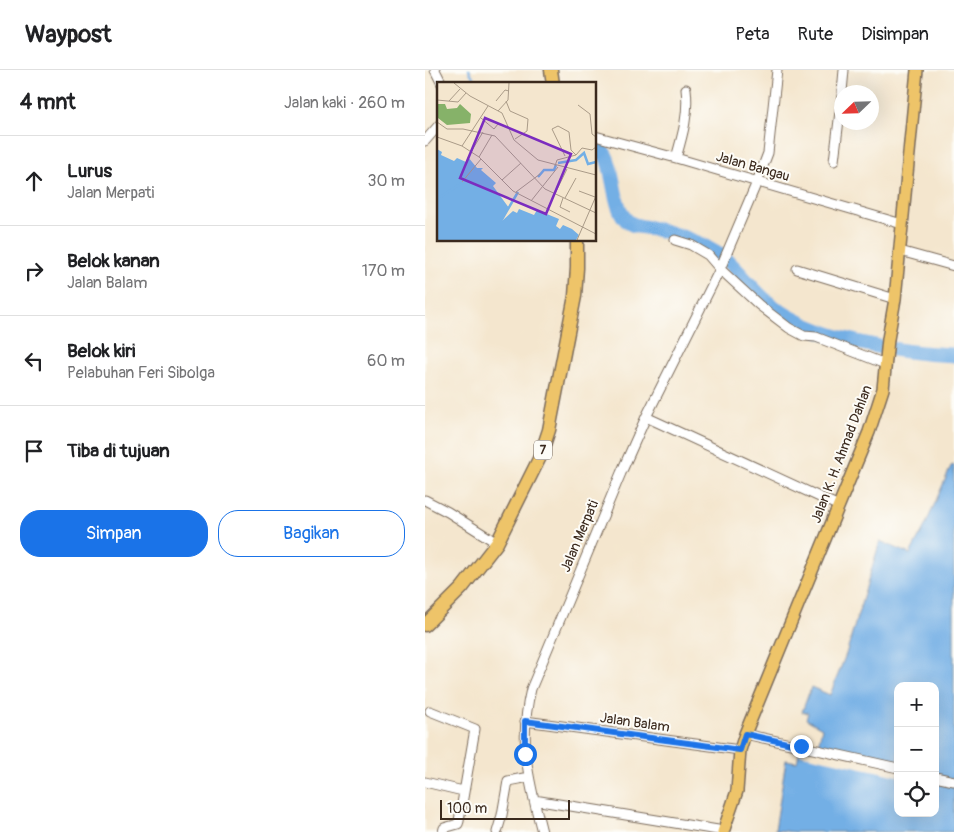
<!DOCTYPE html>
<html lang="id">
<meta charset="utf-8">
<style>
:root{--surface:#fff;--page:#f2f2f2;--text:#202124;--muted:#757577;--line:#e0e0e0;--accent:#1a73e8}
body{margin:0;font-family:Pangolin,sans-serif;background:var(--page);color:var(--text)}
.controls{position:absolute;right:15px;bottom:15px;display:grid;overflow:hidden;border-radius:10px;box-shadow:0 5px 20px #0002}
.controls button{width:45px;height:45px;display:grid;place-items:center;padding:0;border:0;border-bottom:1px solid var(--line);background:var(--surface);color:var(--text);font:25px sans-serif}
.compass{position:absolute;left:409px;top:15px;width:45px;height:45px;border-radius:50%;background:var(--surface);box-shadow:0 5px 20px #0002;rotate:247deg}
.scale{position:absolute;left:15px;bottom:12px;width:130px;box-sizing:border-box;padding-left:5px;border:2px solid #3b2a1e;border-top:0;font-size:14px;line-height:18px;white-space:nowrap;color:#3b2a1e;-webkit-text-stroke:4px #fdfcf7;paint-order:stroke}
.stop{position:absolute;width:15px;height:15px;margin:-11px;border:4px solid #1a73e8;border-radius:50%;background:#fff}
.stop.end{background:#1a73e8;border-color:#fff;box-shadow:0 1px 5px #0008}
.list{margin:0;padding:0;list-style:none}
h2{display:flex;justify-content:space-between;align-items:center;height:65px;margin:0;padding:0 20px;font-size:21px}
h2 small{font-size:16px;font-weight:400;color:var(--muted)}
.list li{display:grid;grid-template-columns:32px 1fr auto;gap:15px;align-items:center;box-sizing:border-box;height:90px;padding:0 20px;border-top:1px solid var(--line)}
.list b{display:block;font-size:19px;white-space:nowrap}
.list p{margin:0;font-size:16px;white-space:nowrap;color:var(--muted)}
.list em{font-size:16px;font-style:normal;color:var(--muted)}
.actions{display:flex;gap:10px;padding:15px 20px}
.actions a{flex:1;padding:11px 0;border:1px solid var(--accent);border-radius:20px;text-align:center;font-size:18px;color:var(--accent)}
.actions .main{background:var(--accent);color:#fff}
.icon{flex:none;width:28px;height:28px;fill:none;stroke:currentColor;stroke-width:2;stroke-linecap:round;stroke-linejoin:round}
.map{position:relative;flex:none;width:529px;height:762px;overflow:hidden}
header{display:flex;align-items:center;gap:30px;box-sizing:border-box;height:70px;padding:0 25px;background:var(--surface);border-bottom:1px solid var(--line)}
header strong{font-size:24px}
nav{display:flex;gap:28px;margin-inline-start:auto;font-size:18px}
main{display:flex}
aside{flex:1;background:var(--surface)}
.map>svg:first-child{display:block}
</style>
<header>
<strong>Waypost</strong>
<nav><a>Peta</a><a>Rute</a><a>Disimpan</a></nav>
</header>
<main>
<aside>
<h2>4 mnt<small>Jalan kaki · 260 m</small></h2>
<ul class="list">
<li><svg class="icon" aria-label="ahead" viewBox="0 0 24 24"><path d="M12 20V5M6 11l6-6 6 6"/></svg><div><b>Lurus</b><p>Jalan Merpati</p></div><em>30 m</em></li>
<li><svg class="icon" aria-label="right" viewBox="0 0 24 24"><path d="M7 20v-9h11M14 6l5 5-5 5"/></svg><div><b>Belok kanan</b><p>Jalan Balam</p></div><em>170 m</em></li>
<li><svg class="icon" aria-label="left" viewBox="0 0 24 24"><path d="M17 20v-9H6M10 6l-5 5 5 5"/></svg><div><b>Belok kiri</b><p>Pelabuhan Feri Sibolga</p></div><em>60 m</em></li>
<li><svg class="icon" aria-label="arrive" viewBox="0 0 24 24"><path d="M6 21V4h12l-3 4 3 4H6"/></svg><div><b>Tiba di tujuan</b></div></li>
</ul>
<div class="actions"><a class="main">Simpan</a><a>Bagikan</a></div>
</aside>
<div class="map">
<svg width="529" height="762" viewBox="0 0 529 762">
<rect width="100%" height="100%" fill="#fdfcf7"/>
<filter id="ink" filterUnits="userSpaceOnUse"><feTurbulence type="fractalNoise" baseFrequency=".02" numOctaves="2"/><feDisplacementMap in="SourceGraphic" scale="10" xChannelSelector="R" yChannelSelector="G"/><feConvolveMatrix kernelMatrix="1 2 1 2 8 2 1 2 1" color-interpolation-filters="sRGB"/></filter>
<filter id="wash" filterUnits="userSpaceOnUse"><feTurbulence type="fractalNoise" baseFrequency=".0096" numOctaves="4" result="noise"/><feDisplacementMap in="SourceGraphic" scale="20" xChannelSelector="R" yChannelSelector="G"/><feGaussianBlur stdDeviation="1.12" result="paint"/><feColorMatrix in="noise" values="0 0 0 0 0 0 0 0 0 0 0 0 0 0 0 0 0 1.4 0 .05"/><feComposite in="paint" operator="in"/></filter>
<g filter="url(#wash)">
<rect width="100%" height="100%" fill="#f4e6ce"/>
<path fill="#73afe5" stroke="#576c82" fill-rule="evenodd" d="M529,395V762H370L350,760L361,690L372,692L377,670L393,675L397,658L381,649L383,643L377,642L386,617L405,625L421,584L455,471L485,484L500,456L526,396ZM473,616H510V743H473Z"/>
<path fill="#f4e6ce" d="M377,670L473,692V706L374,684Z"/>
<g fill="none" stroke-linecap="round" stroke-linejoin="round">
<path stroke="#73afe5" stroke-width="2.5" d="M44,0L52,14"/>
<path stroke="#73afe5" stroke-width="15" d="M170,76C174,78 179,82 181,86C190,103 188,143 205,153C211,157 223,157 230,159C248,163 275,173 291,182C313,196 325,219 345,234C391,270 472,283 529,285"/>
</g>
</g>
<g filter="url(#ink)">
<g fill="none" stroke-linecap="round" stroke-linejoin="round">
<g stroke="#7c6c5c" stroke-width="11">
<path id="minor" d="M10,0L17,14
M417,22L419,0
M170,66L251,88L477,154
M0,71L14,55
M251,88C258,64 264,43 261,19
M409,91L417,25
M250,170L266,175L283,185L295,199L334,235L364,258L379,266L391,267L460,294
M475,181L529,196
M372,199L470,229
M221,347L414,436
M0,430L23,442L72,473
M5,641L50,659L34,751L33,754L19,758L18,762
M100,651L315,680
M320,664L473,698
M510,707L529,711
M0,712L38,721
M109,730L299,761
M72,762L77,745L83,711L104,707
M117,762C104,712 93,671 106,619L196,403L221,347L295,199L332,112L343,83L352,0"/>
</g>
<g stroke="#7c6c5c" stroke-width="14">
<path id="major" d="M298,762L312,721L315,680L320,664L444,362L458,319L463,269L470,229L492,0"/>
</g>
<g stroke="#7c6c5c" stroke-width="15">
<path id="highway" d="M126,0L128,14
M0,555L37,518L72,473L115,387L124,360L150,226L152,198V170"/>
</g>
<use href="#minor" stroke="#fff" stroke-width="9"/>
<use href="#major" stroke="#eec469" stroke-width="11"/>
<use href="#highway" stroke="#eec469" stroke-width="12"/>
</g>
</g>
<g fill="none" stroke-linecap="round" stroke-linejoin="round" filter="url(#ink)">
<path stroke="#1a73e8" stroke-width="6" d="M100,684V651L315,680L320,664L376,676"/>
</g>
<g text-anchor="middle" stroke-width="4" stroke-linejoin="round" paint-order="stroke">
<rect fill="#fdfcf7" stroke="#75695f" stroke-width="1" x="109" y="370.5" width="18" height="19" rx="4"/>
<g font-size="12" font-weight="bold" fill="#3b2a1e">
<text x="118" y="384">7</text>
</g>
<g font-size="14" fill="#3b2a1e" stroke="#fdfcf7">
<text transform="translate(328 96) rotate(16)" y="5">Jalan Bangau</text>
<text transform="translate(416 384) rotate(-69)" y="5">Jalan K. H. Ahmad Dahlan</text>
<text transform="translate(154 466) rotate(-67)" y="5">Jalan Merpati</text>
<text transform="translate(210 652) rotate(8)" y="5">Jalan Balam</text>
</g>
</g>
<g transform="translate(12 12)">
<rect width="159" height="159" fill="#f4e6ce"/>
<path d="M0,22H8L10,27L20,26L23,22L34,32L33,41L10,43L1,36Z" fill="#86b269"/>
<path d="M0,67L5,70L4,73L17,79L20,76L29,80L31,75L40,86H46L44,88L59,101L56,104L72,126L65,139L76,129L80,131L82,127L97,133L100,128L122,137L119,144L123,147L126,143L135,147L142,153L139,158H0Z" fill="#73afe5"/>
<path fill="none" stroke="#73afe5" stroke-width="2.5" d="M121,81L139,78L147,71L151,82L159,80M101,95L107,88H117L119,83M0,117L25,101M64,139L81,110"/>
<path fill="none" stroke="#aa9b88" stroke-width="1" d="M17,1L33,14L65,31L77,58L101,78L159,93M0,18L21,20L29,11M12,19L23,7M59,19L68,8L72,9M69,19L73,29L91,37L90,49L78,57M141,23L153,32L155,52L159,55M61,29L71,18L72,1M44,36L57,47L61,42M0,40L10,47H26L58,54L108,107L159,131M0,55L25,64L42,75L76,109L159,152M25,64L51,24M34,70L46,50M128,74L115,47L121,44L132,50L134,68L139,73M42,75L55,53M118,84L120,78L139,73L145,66L155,68L159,65M65,98L84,81M25,100L44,77M142,109L158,115M79,110L103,92M126,116L123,125L133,130M128,116L139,96M94,119L121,85M110,128L130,87M140,158L159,114"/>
<path fill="#7b2cbf" fill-opacity="0.15" stroke="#7b2cbf" stroke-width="2.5" d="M48,36L134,72L109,132L23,96Z"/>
<rect width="159" height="159" fill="none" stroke="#3b2a1e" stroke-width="2.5"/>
</g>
</svg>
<div class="controls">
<button>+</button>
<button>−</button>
<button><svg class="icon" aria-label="locate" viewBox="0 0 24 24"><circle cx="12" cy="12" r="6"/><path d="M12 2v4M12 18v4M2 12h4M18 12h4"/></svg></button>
</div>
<svg class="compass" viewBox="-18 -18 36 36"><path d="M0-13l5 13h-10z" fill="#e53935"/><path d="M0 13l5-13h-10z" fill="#757577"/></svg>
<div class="scale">100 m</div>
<div class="stop" style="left:100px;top:684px"></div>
<div class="stop end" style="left:376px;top:676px"></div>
</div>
</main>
